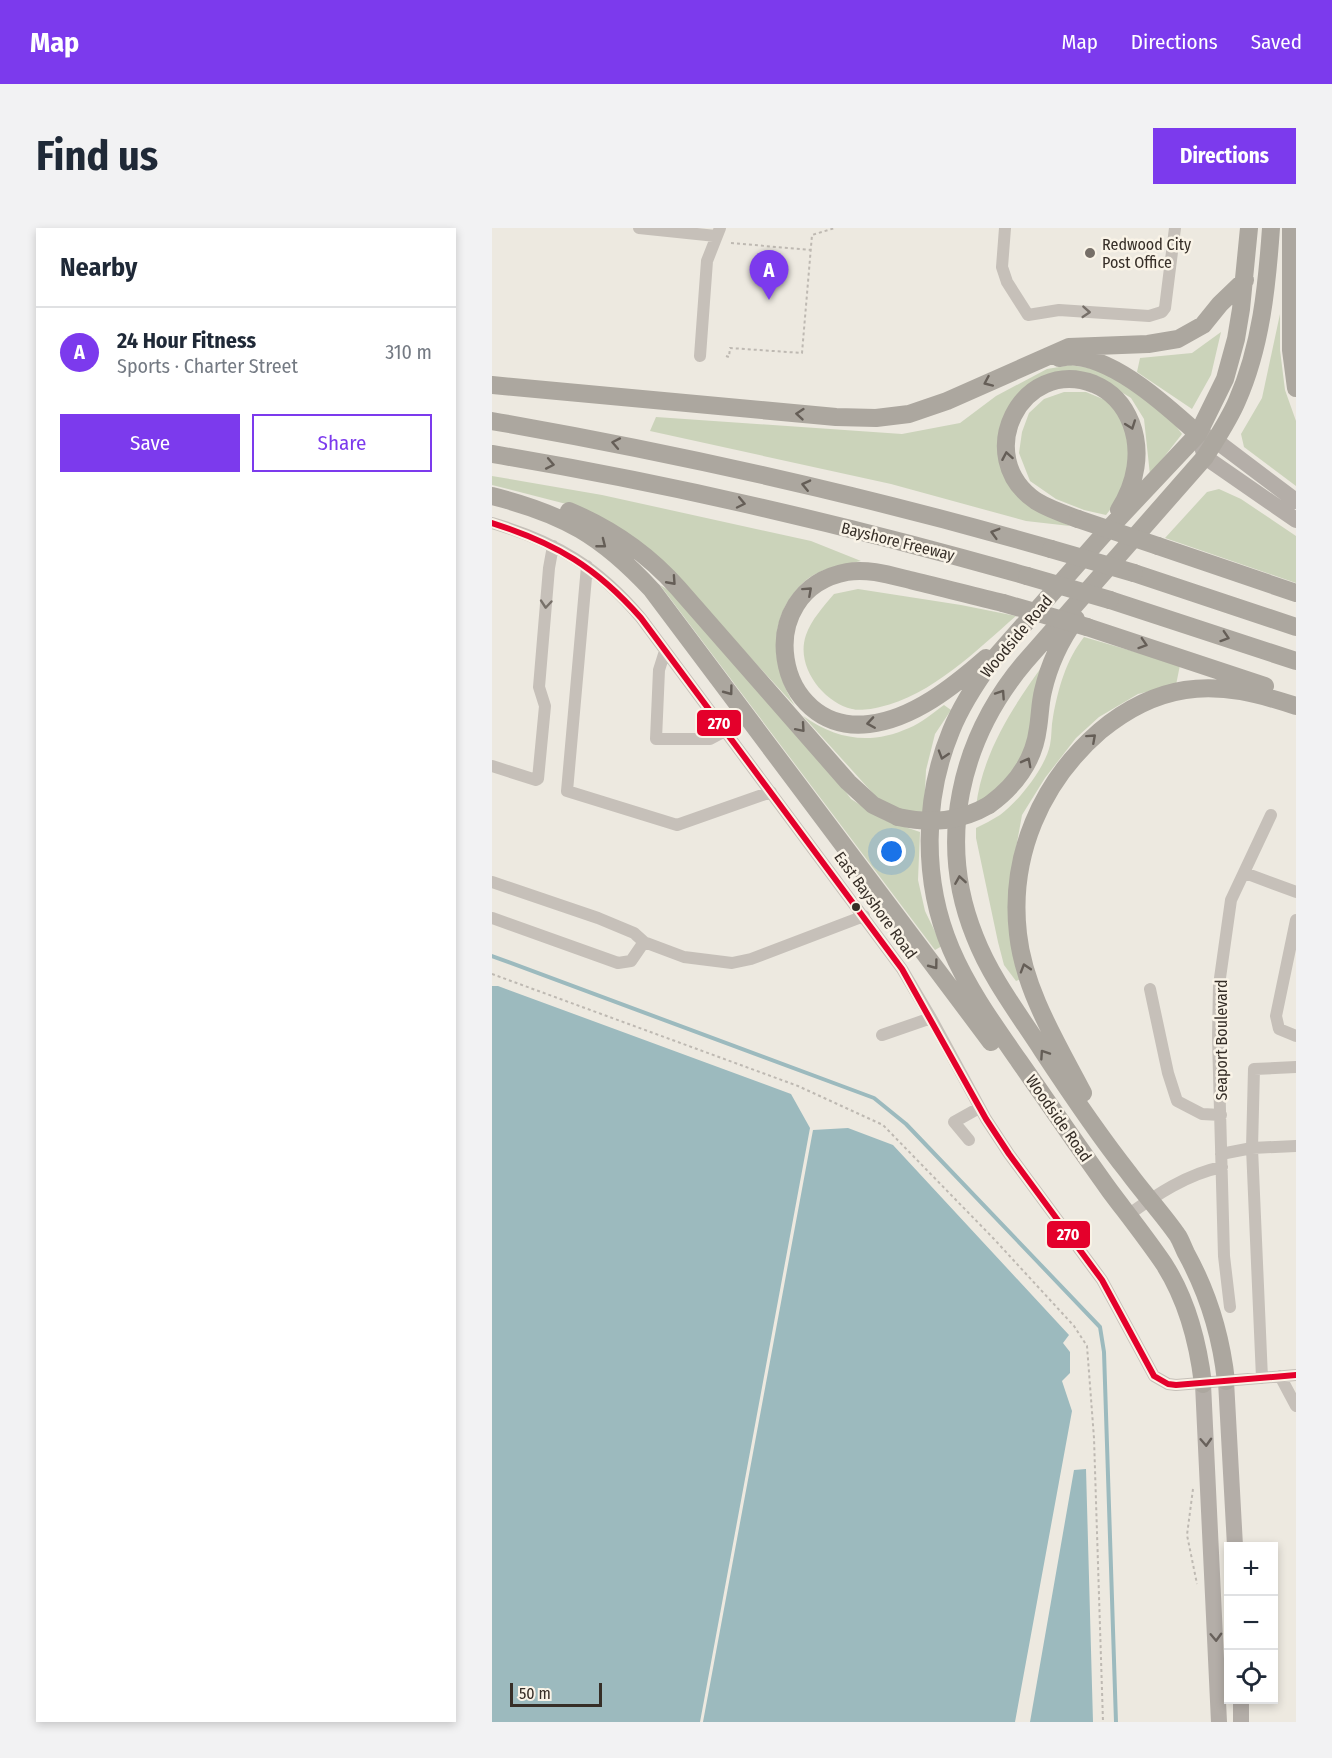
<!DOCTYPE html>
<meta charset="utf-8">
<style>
:root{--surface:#fff;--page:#f2f2f3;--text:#1f2937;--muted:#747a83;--line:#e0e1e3;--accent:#7c3aed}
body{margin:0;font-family:"Fira Sans Condensed",sans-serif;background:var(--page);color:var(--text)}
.controls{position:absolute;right:18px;bottom:18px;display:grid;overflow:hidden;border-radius:0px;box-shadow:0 3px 9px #0003}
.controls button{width:54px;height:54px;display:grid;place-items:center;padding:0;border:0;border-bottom:2px solid var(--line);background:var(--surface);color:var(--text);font:30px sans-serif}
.scale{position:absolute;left:18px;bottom:15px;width:92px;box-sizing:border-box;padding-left:6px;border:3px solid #362e27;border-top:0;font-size:16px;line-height:21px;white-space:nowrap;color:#362e27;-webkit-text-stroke:4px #f9f3e7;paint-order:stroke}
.you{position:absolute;left:400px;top:624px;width:21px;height:21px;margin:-15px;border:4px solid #fff;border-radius:50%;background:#1a73e8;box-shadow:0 0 0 9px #1a73e833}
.badge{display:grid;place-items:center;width:39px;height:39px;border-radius:50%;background:var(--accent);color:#fff;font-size:20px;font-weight:700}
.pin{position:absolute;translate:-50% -50px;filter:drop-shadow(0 2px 3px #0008)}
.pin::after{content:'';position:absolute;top:32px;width:21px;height:18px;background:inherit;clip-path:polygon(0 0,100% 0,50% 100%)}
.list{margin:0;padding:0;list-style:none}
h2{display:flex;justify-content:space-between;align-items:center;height:78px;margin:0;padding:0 24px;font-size:26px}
h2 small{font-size:20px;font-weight:400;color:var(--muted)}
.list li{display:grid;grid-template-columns:39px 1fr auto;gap:18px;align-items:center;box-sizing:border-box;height:90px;padding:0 24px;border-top:2px solid var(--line)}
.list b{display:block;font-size:22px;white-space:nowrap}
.list p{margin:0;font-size:20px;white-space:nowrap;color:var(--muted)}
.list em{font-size:20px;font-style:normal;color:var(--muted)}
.actions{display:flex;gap:12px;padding:18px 24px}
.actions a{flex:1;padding:14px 0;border:2px solid var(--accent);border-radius:0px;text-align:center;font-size:21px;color:var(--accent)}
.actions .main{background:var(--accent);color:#fff}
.icon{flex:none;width:33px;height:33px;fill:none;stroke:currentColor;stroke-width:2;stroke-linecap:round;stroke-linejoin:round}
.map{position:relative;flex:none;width:804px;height:1494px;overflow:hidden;border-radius:0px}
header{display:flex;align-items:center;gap:36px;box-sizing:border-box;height:84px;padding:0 30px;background:var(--accent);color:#fff}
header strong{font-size:28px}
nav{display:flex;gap:33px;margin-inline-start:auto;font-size:21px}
.intro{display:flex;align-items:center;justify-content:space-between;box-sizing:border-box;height:144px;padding:0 36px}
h1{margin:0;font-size:42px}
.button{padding:15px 27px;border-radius:0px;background:var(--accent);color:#fff;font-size:21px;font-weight:700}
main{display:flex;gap:36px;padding:0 36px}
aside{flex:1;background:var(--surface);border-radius:0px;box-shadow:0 3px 9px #0003}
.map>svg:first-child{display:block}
</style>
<header>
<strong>Map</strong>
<nav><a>Map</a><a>Directions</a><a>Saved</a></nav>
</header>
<div class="intro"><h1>Find us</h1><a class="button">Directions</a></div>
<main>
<aside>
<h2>Nearby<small></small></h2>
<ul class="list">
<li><span class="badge">A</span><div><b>24 Hour Fitness</b><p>Sports · Charter Street</p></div><em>310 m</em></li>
</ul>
<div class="actions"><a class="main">Save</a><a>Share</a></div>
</aside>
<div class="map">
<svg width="804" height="1494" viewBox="0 0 804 1494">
<rect width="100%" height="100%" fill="#ede9e0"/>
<path fill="#cbd3ba" d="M788,86V122L793,162L804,193V258L752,219L749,206L770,170Z
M729,104L719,147L700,181L645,144L648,130L700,125Z
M579,137C590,139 603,140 612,145C637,158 675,183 690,206L658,247L652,191L639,170L602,147L573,145L534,162L508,218L543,281L578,298L534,293L399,256L158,203L164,189L410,206L468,195L504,168L555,141Z
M572,164H594L618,174L641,211L631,265L614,287L592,282L564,271L538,253L527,225L530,204L537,185L552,171Z
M0,248L110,267L319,313L369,333C350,337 327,340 312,354C275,388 278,438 303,478L237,406L82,278L0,257Z
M727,261L749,271L804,308V355L673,310L715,264Z
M168,357L185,367L337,541L359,571L392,592L428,604L426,652L433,683L450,718L443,722Z
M366,361L469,377L524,388C486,421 439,468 388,479C381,481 367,483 360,481C331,474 303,438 314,407C319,392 332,378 342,366Z
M592,409L688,437L684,457L646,466L607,489L584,510L553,550L530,587L521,637L529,751L524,753L512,737L506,714L484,610V600C492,596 500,592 508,587C527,573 553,540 558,517C560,508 559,498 561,489C566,461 574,432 592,409Z
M551,437L543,497L523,545L484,579C490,526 520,480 551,437Z
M452,477L459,482L443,506L434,542L432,584L414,583L387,572L311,488C345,512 379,517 417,500C429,495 441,485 452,477Z"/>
<path fill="#9cbabe" d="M0,758H6L299,866L318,900L208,1494H0Z
M356,900L401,917L577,1107L571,1115L578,1124V1145L570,1153L580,1183L523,1494H211L321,902Z
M594,1241L601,1494H538L582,1242Z"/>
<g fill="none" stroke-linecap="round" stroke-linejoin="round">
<path stroke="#9cbabe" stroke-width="4" d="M0,728L382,870L414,896L608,1099L612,1124L624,1494"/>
<path stroke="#beb9b2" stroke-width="2" stroke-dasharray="3 3" stroke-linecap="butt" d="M239,15L319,22
M234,128L237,129L238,120L310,125L320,7L343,0
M0,746L306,858L391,897L502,1011L582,1098L595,1118L602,1210L611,1494
M701,1261L695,1307L705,1356"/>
<path stroke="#c6c0b9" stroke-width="12" d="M147,0L224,8
M513,0L510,39L515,54L536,87L567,82L657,88L670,84L673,80L683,0
M208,128L215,33L228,0
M0,295C65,314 106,339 149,390L410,741L439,790L494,891L517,926L610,1052L662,1148L676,1156L684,1157L804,1147
M95,338L75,563L185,597L279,564
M173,423L167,442L164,511H218L233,503
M0,538L44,552L46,551L53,478L47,459L57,340L61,318
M753,645L804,664
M0,654L106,690L142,705L152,714L192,729L240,735L259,731L372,688
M0,690L126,735L139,733L152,714
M804,692L784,788L787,801L804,808
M658,761L676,845L685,873L710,886L729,887
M390,807L439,790
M477,912L462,894L487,880
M729,926L760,920L804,918
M636,987C664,967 695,946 730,939
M738,1079L732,1028L726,810L727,757L739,672L779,587
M788,1148L804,1178
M770,1150L760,920L762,841L804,839"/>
<path stroke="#b4aea8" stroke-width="16" d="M713,208L723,212L804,273
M709,215L713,229L804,292
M734,1153L743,1318
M711,1156L727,1494
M749,1472V1494"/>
<path stroke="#aca79f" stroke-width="18" d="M799,0V122L804,160
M567,130C573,129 580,128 586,129C627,134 676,179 706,206
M0,157L344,189L384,190L417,186L455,173L577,119L656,116L686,111L711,97L728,76L753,52
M0,193C189,226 375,268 559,321
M0,226C181,256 359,298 535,348
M0,268C72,286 110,308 160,362L499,814
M77,283C120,301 155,325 186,360L356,554L381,577L406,589
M586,291C572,286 557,281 544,273C479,229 529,128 602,156C619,163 632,177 639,195C650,224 644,255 627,282
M666,318L804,365
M642,345L804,399
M618,372L804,433
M595,399L773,458
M494,430C462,458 421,491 377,496C281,507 258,362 355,344C377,340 401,348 422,353C452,360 481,368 511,375
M497,577C523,558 542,533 546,500C548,488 548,475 551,463C557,437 568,413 584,391
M591,865C565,815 532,762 526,706C517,628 549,554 608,503C632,483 661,467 693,462C731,456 768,466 804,478
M734,1153C729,1107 716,1065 694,1025C691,1019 689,1013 686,1008C671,986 652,966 636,944C605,905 577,863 550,822C526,785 499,750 483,709C444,613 468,511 533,434L713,229C724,211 737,192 745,173C769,119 775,58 779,0
M711,1156C706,1114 695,1072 672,1036C655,1011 636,987 618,963C587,920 557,876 527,833C502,797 476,761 459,721C430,653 431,571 459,503C469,478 484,455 500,433L611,307L706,206L733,151L744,111L749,81L757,0"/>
<path stroke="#aca79f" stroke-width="18" d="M586,291L666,318
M559,321L642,345
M535,348L618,372
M511,375L595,399
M406,589C439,596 468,594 497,577"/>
<g stroke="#f9f3e7" stroke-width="10">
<path id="bus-1" d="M0,295C65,316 104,339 149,390L410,741L494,891L517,926L610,1052L662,1148L676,1156L684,1157L804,1147"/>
</g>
<use href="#bus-1" stroke="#e4002b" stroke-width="6"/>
</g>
<defs><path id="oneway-chevron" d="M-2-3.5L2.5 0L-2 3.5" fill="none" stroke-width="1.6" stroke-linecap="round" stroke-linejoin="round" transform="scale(1.5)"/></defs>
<g stroke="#777069">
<use href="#oneway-chevron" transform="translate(594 84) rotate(4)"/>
<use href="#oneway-chevron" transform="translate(54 376) rotate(95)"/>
</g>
<g stroke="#655e57">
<use href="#oneway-chevron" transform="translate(496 154) rotate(156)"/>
<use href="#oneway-chevron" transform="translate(308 186) rotate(-175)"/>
<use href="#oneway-chevron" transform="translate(639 197) rotate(70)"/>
<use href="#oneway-chevron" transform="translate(124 215) rotate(-169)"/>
<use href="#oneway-chevron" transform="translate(515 228) rotate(-100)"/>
<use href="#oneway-chevron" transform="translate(58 236) rotate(11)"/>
<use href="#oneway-chevron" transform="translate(314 257) rotate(-167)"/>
<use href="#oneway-chevron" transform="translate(249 275) rotate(12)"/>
<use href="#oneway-chevron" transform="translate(503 305) rotate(-164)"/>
<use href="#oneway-chevron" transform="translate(110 316) rotate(38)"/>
<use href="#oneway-chevron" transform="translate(180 353) rotate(48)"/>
<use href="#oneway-chevron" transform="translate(316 363) rotate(-42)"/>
<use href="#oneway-chevron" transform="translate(733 409) rotate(18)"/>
<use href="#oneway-chevron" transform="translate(651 416) rotate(18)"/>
<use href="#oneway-chevron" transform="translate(237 463) rotate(53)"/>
<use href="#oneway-chevron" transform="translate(509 466) rotate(-56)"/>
<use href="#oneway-chevron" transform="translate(379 495) rotate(171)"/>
<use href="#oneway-chevron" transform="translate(309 500) rotate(49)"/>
<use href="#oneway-chevron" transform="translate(600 510) rotate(-42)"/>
<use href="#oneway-chevron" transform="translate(451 527) rotate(107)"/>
<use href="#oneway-chevron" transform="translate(535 534) rotate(-62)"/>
<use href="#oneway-chevron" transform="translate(468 652) rotate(-99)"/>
<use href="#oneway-chevron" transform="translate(442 737) rotate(53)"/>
<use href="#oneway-chevron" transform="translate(533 740) rotate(-107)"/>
<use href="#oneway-chevron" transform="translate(552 826) rotate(-124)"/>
</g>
<g stroke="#68615b">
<use href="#oneway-chevron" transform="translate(714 1214) rotate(87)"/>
<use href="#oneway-chevron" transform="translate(724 1409) rotate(88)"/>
</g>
<circle fill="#766f68" stroke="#f9f3e7" stroke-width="2" cx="598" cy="25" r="6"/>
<circle fill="#362e27" stroke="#f9f3e7" stroke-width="2" cx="364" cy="679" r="5"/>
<g text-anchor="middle" stroke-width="5" stroke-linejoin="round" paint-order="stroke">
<g font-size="16" fill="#362e27" stroke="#f9f3e7" text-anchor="start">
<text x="610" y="22">Redwood City<tspan x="610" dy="18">Post Office</tspan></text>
</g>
<g font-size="16" fill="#362e27" stroke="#f9f3e7">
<text transform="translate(406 313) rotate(14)" y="6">Bayshore Freeway</text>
<text transform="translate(524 408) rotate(-50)" y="6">Woodside Road</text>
<text transform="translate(384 677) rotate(54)" y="6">East Bayshore Road</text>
<text transform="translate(729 812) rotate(-90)" y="6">Seaport Boulevard</text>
<text transform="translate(567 890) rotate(55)" y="6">Woodside Road</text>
</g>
</g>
<g stroke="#f9f3e7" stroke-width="2">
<rect x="204" y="481" width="46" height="28" rx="6" fill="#e4002b"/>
<rect x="554" y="992" width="45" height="29" rx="6" fill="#e4002b"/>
</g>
<g font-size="16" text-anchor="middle" font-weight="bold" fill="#fff">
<text x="227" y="501">270</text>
<text x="576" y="1012">270</text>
</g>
</svg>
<div class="controls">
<button>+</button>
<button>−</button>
<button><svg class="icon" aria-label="locate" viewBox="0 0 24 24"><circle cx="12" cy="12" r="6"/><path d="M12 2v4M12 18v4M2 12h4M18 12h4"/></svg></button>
</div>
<div class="scale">50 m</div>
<div class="you"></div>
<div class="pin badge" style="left:277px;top:72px">A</div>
</div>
</main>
